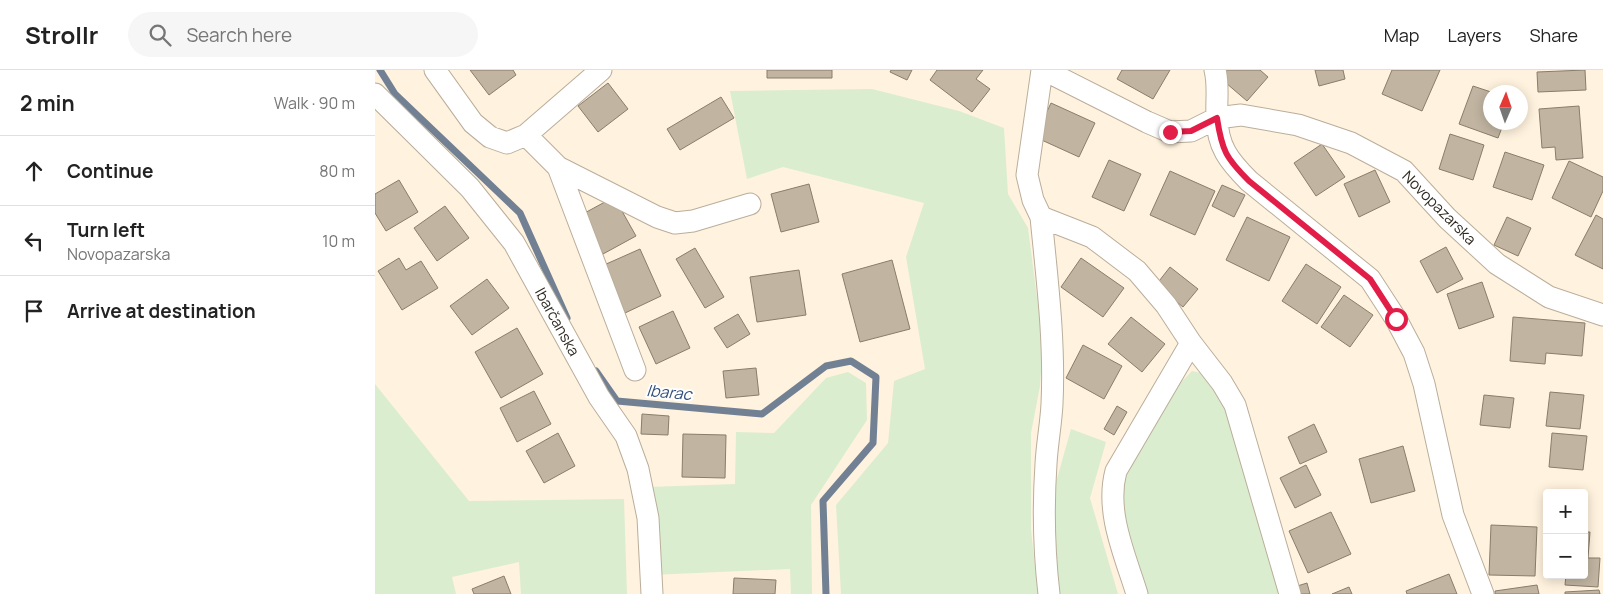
<!DOCTYPE html>
<meta charset="utf-8">
<style>
:root{--surface:#fff;--page:#f6f6f6;--text:#222;--muted:#767676;--line:#e0e0e0}
body{margin:0;font-family:Manrope,sans-serif;background:var(--page);color:var(--text)}
.controls{position:absolute;right:15px;bottom:15px;display:grid;overflow:hidden;border-radius:5px;box-shadow:0 2px 12px #0003}
.controls button{width:45px;height:45px;display:grid;place-items:center;padding:0;border:0;border-bottom:1px solid var(--line);background:var(--surface);color:var(--text);font:25px sans-serif}
.compass{position:absolute;left:1108px;top:15px;width:45px;height:45px;border-radius:50%;background:var(--surface);box-shadow:0 2px 12px #0003;rotate:2deg}
.stop{position:absolute;width:15px;height:15px;margin:-11px;border:4px solid #e11d48;border-radius:50%;background:#fff}
.stop.end{background:#e11d48;border-color:#fff;box-shadow:0 1px 5px #0008}
.list{margin:0;padding:0;list-style:none}
h2{display:flex;justify-content:space-between;align-items:center;height:65px;margin:0;padding:0 20px;font-size:21px}
h2 small{font-size:16px;font-weight:400;color:var(--muted)}
.list li{display:grid;grid-template-columns:32px 1fr auto;gap:15px;align-items:center;box-sizing:border-box;height:70px;padding:0 20px;border-top:1px solid var(--line)}
.list b{display:block;font-size:19px;white-space:nowrap}
.list p{margin:0;font-size:16px;white-space:nowrap;color:var(--muted)}
.list em{font-size:16px;font-style:normal;color:var(--muted)}
.icon{flex:none;width:28px;height:28px;fill:none;stroke:currentColor;stroke-width:2;stroke-linecap:round;stroke-linejoin:round}
.map{position:relative;flex:none;width:1228px;height:524px;overflow:hidden}
header{display:flex;align-items:center;gap:30px;box-sizing:border-box;height:70px;padding:0 25px;background:var(--surface);border-bottom:1px solid var(--line)}
header strong{font-size:24px}
nav{display:flex;gap:28px;margin-inline-start:auto;font-size:18px}
.search{width:350px;height:45px;background:var(--page);display:flex;align-items:center;gap:12px;box-sizing:border-box;padding:0 18px;border-radius:28px;color:var(--muted);font-size:19px}
main{display:flex}
aside{flex:1;background:var(--surface)}
.map>svg:first-child{display:block}
</style>
<header>
<strong>Strollr</strong>
<div class="search"><svg class="icon" aria-label="search" viewBox="0 0 24 24"><circle cx="10" cy="10" r="6"/><path d="M15 15l6 6"/></svg>Search here</div>
<nav><a>Map</a><a>Layers</a><a>Share</a></nav>
</header>
<main>
<aside>
<h2>2 min<small>Walk · 90 m</small></h2>
<ul class="list">
<li><svg class="icon" aria-label="ahead" viewBox="0 0 24 24"><path d="M12 20V5M6 11l6-6 6 6"/></svg><div><b>Continue</b></div><em>80 m</em></li>
<li><svg class="icon" aria-label="left" viewBox="0 0 24 24"><path d="M17 20v-9H6M10 6l-5 5 5 5"/></svg><div><b>Turn left</b><p>Novopazarska</p></div><em>10 m</em></li>
<li><svg class="icon" aria-label="arrive" viewBox="0 0 24 24"><path d="M6 21V4h12l-3 4 3 4H6"/></svg><div><b>Arrive at destination</b></div></li>
</ul>
</aside>
<div class="map">
<svg width="1228" height="524" viewBox="0 0 1228 524">
<rect width="100%" height="100%" fill="#fff2de"/>
<path fill="#dbedcf" d="M497,19L584,41L629,58L633,124L653,158L668,274L665,316L656,363V460L663,524H466L461,435L513,373L519,311L550,299L531,187L549,133L408,97L372,109L355,21Z
M817,301L835,305L849,330L906,524H770L745,433V407L785,334Z
M473,302L491,313L492,350L436,435L437,524H416L415,499L276,505L273,417L360,414L361,362L399,363L451,308Z
M0,314L94,431L249,429L252,524H146L144,492L77,507L81,524H0Z
M696,359L731,372L715,428L743,524H681L672,444Z"/>
<g fill="none" stroke-linecap="round" stroke-linejoin="round">
<path stroke="#728094" stroke-width="7" d="M5,0L20,24L145,143L192,248
M221,301L242,331L387,344L451,296L476,291L501,307L498,373L448,431L451,524"/>
</g>
<path fill="#c1b4a1" stroke="#897d6b" d="M95,0H138L141,5L114,25Z
M392,0H457V8H392Z
M516,0H537L532,10L515,2Z
M562,0H608L601,9L615,19L597,42L555,10Z
M747,0H795L778,29L742,9Z
M850,0H885L893,7L872,31L844,7Z
M940,0H968L970,9L944,16Z
M1017,0H1065L1047,41L1007,24Z
M1210,0L1211,20L1163,22L1162,2Z
M233,13L253,39L223,62L203,36Z
M1098,16L1116,22V52H1129L1123,68L1084,54Z
M346,27L359,48L305,80L292,59Z
M676,33L720,53L704,87L660,67Z
M1204,36L1208,88L1181,90L1180,77L1167,78L1164,39Z
M1075,64L1109,75L1098,110L1064,99Z
M947,74L970,107L941,126L919,93Z
M1130,82L1169,95L1157,130L1118,117Z
M734,90L766,104L749,141L717,127Z
M1194,91L1228,107V121L1216,147L1177,128Z
M1000,100L1015,132L984,147L969,114Z
M795,101L840,121L820,165L775,145Z
M24,110L43,142L11,161L0,143V124Z
M434,114L444,152L406,162L396,124Z
M847,115L870,125L859,147L837,136Z
M239,127L261,166L228,184L206,145Z
M70,136L94,168L62,191L39,158Z
M1221,145L1228,149V199L1200,185Z
M872,147L915,167L894,211L851,190Z
M1132,147L1156,158L1143,186L1119,175Z
M1071,177L1088,209L1062,223L1045,191Z
M320,178L349,227L330,238L301,189Z
M265,179L286,226L250,243L229,195Z
M24,188L31,200L46,191L63,218L27,240L3,201Z
M706,188L749,218L728,247L686,217Z
M517,190L535,259L485,272L467,204Z
M931,194L966,217L942,254L907,231Z
M795,197L823,219L808,237L781,215Z
M424,200L431,245L382,252L375,207Z
M112,209L134,238L97,265L75,236Z
M1107,212L1119,247L1084,259L1072,224Z
M969,225L998,245L975,277L946,257Z
M298,241L315,278L281,294L264,257Z
M363,244L375,264L352,278L339,258Z
M756,247L790,274L767,302L733,274Z
M1138,247L1210,253L1207,286L1171,283L1170,294L1135,291Z
M142,258L168,304L126,328L100,282Z
M708,275L747,296L729,329L691,308Z
M381,298L384,325L351,328L348,301Z
M159,321L176,354L142,372L125,338Z
M1175,322L1209,325L1205,359L1171,356Z
M1109,325L1139,328L1135,358L1105,355Z
M742,336L752,342L739,365L729,359Z
M267,344L294,346L293,365L266,364Z
M939,354L952,382L925,394L913,367Z
M183,363L200,396L169,413L151,381Z
M1177,363L1212,366L1208,400L1174,397Z
M308,364L351,365L350,408L307,407Z
M1028,376L1040,421L996,433L984,389Z
M931,395L946,425L920,438L905,408Z
M956,442L976,484L933,503L914,461Z
M1116,455L1162,457L1160,506L1114,505Z
M1209,462H1215L1213,488H1225L1223,517L1190,515L1191,505H1209Z
M1074,504L1082,524H1032L1031,521Z
M129,506L136,524H99L97,519Z
M359,508L401,510L400,524H358Z
M932,513L935,524H918L916,518Z
M1162,515L1164,524H1120V521Z
M974,517L977,524H957Z
M1224,520L1225,524H1190V522Z"/>
<g fill="none" stroke-linecap="round" stroke-linejoin="round">
<g stroke="#baae9b" stroke-width="23">
<path id="minor" d="M60,0L98,53L115,67L132,73L151,65L226,0
M667,0L652,105L658,130L666,147L717,167L762,201L791,235L816,273L847,313L860,335L915,524
M669,0L772,52L795,62L816,61L842,48L866,45L923,55L976,73L1029,101L1072,148L1122,194L1174,227L1228,245
M840,0C844,16 841,30 842,47C842,76 854,91 874,111L995,209L1021,249L1039,283L1049,314L1078,445L1108,524
M0,24L95,118L139,173L224,327L251,366L263,399L273,448L277,524
M151,65L183,97L282,147L300,153L318,151L375,134
M183,97L260,300
M666,147C672,209 680,271 677,334C676,354 672,374 671,394C668,438 669,481 674,524
M762,524C750,485 730,442 741,401L816,273"/>
</g>
<use href="#minor" stroke="#fff" stroke-width="21"/>
</g>
<g fill="none" stroke-linecap="round" stroke-linejoin="round">
<path stroke="#e11d48" stroke-width="6" d="M795,62L816,61L842,48C847,81 851,88 874,111L995,209L1021,249"/>
</g>
<g text-anchor="middle" stroke-width="4" stroke-linejoin="round" paint-order="stroke">
<g font-size="15" fill="#2f2a22" stroke="#fff">
<text transform="translate(1064 138) rotate(45)" y="5">Novopazarska</text>
<text transform="translate(182 252) rotate(61)" y="5">Ibarčanska</text>
</g>
<g font-size="16" font-style="italic" fill="#34517e" stroke="#fff">
<text transform="translate(294 322) rotate(5)" y="6">Ibarac</text>
</g>
</g>
</svg>
<div class="controls">
<button>+</button>
<button>−</button>
</div>
<svg class="compass" viewBox="-18 -18 36 36"><path d="M0-13l5 13h-10z" fill="#e53935"/><path d="M0 13l5-13h-10z" fill="#767676"/></svg>
<div class="stop" style="left:1021px;top:249px"></div>
<div class="stop end" style="left:795px;top:62px"></div>
</div>
</main>
